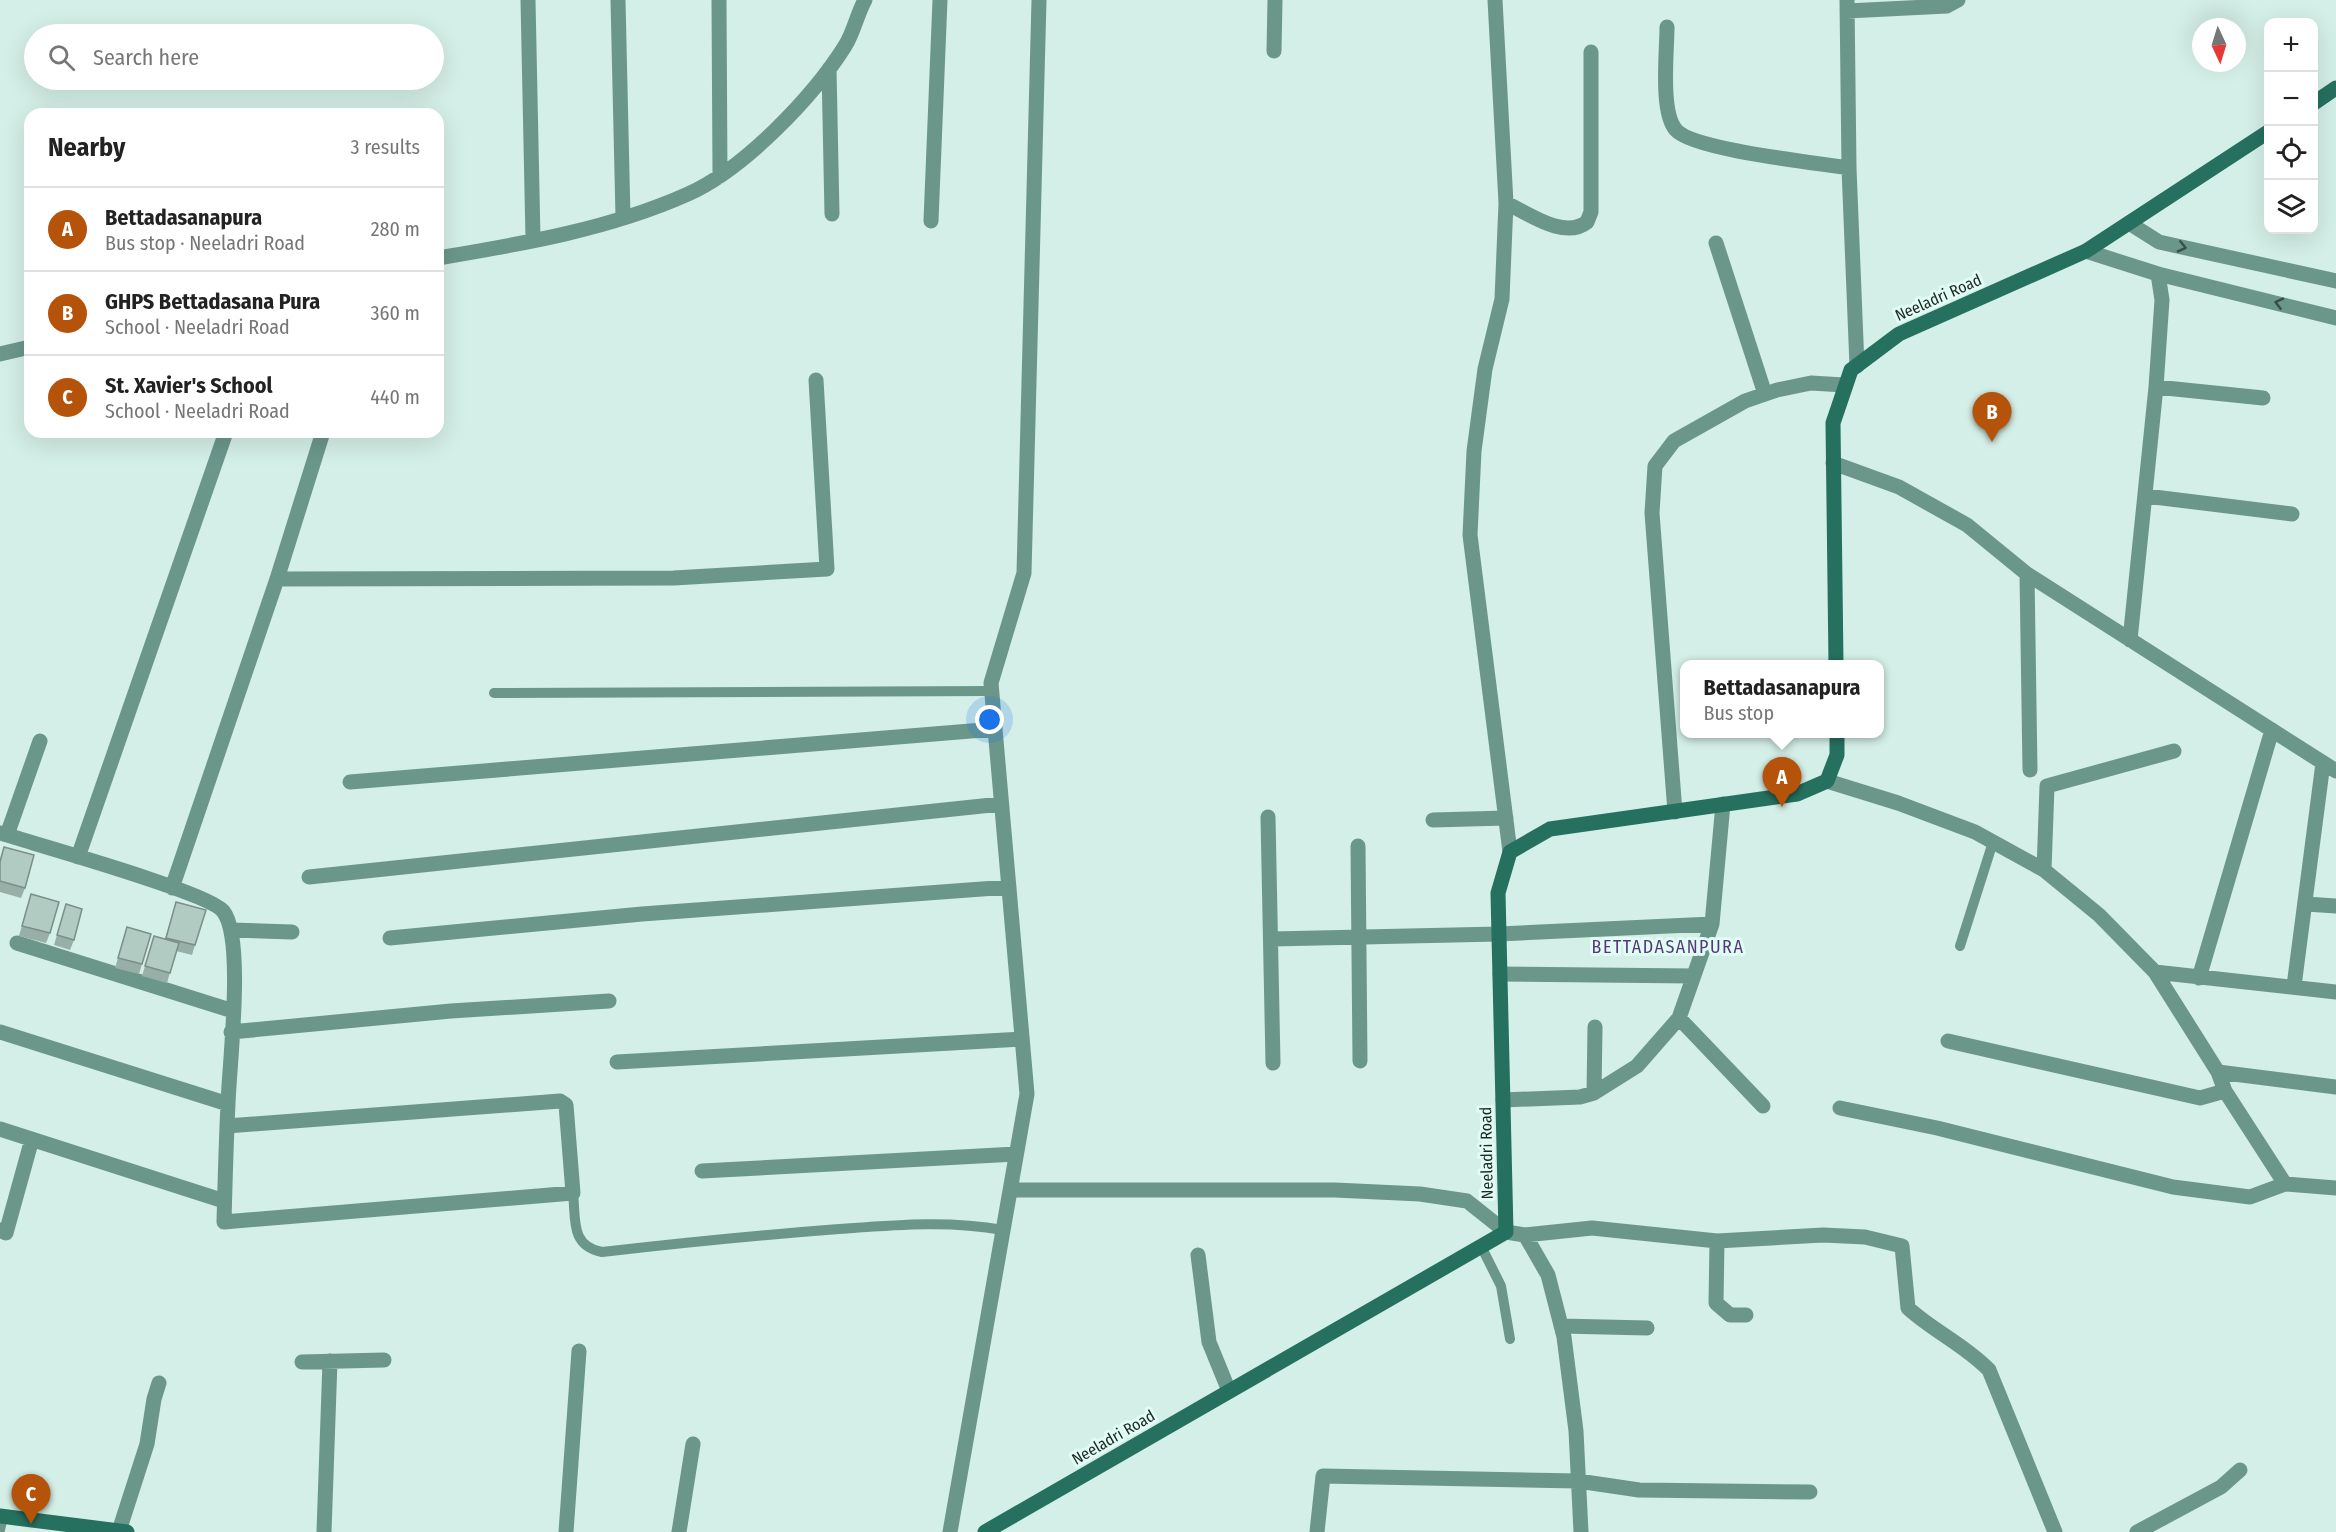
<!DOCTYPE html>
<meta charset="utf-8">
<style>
:root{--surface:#fff;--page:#f2f2f2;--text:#222;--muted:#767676;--line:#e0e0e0;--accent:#b45309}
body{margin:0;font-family:"Fira Sans Condensed",sans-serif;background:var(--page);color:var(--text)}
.controls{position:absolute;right:18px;top:18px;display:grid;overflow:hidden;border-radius:12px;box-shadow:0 6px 24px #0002}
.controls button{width:54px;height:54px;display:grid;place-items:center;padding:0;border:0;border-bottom:2px solid var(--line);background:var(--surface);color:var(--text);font:30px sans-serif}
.compass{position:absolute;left:2192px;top:18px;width:54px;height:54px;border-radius:50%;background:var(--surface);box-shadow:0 6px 24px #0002;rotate:176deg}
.you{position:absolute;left:990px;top:720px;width:21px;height:21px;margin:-15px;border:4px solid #fff;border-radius:50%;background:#1a73e8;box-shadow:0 0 0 9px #1a73e833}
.badge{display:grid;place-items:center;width:39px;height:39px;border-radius:50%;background:var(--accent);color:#fff;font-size:20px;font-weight:700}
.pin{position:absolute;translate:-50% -50px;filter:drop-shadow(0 2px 3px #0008)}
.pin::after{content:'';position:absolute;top:32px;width:21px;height:18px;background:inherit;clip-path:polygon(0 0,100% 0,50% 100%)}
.popup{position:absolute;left:1680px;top:660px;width:204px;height:78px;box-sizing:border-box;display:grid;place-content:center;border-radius:12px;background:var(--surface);filter:drop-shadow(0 2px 4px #0005);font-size:20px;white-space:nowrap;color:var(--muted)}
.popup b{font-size:22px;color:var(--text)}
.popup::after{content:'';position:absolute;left:50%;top:100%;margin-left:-12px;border:12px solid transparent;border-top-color:var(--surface)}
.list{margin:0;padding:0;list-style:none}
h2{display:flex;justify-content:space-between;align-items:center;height:78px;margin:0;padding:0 24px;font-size:26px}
h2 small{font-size:20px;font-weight:400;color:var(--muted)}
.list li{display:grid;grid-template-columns:39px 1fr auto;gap:18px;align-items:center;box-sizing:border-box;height:84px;padding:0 24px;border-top:2px solid var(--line)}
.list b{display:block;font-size:22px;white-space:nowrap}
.list p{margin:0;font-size:20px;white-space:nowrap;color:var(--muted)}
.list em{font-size:20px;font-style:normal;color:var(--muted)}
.icon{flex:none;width:33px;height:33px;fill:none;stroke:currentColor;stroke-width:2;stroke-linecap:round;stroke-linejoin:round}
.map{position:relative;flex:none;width:2336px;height:1532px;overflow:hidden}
.search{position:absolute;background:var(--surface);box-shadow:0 6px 24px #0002;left:24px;top:24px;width:420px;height:66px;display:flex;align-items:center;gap:15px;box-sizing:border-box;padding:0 21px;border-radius:33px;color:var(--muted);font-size:22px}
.panel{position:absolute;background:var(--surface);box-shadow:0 6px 24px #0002;left:24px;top:108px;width:420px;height:330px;border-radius:18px}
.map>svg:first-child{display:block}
</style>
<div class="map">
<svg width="2336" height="1532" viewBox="0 0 2336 1532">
<rect width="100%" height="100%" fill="#d4efe7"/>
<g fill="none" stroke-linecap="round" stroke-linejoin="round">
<path stroke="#6b978b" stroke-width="10" d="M494,693L991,691
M1960,946L1993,842
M573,1193C576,1219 570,1246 602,1252C681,1243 760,1235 839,1229C894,1225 948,1220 1003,1230
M1481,1246L1501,1286L1510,1339
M0,1530L3,1516"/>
<path stroke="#6b978b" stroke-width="15" d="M528,0L533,239
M618,0L623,217
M719,0L720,176
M1495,0L1506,203L1502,299L1485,369L1474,451L1470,535L1510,852
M1847,0L1849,168L1857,366
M1847,11L1947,6L1958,0
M1667,27C1667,52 1660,112 1676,130C1693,150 1819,163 1849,168
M1274,51L1275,0
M829,69L832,214
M1506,203C1528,213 1564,240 1587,222L1591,212V52
M931,221L940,0
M2129,223L2159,242L2336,281
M1716,243L1765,394
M2086,251L2158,274L2336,318
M438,258C522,244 610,229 688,194C744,169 813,97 845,46C854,32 857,14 865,0
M0,354L30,347
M2156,387L2263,398
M1833,463L1899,487L1967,525L2027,574L2336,771
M2146,496L2292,514
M2027,574L2030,770
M277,579L674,578L827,569L816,380
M2130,640L2156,387L2162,300L2158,274
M1827,781L1898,803L1975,832L2044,870L2099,915L2155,972L2218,1072L2225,1091L2285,1184
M350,782L995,729
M1675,812L1652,513L1655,466L1674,441L1745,401L1777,390L1811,383L1844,385
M1268,817L1273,1063
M1433,820L1506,818
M0,833C34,844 208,892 223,911C245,938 229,1066 228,1104C226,1144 225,1183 224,1222L573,1193L566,1105L560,1101L227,1126
M7,835L40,741
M1358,846L1360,1061
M78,857L226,432
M2044,870L2047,786L2174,751
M309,877L1001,804
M172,888L277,579L323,432
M2306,904L2336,906
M231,930L292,932
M390,938L642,914L1009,887
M1272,939L1499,934L1712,924L1723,804
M17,943L233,1011
M2155,972L2336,992
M1500,974L1693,976
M2199,978L2272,730
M2294,986L2323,763
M1679,1018L1763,1106
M0,1032L228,1104
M231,1032L451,1011L609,1001
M1948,1041L2200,1098L2225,1091
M617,1062L1022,1039
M2218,1072L2336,1087
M1594,1093L1595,1027
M1503,1100L1580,1097L1594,1093L1637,1066L1679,1018L1712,924
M1840,1108L1937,1128L2173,1187L2250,1197L2285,1184L2336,1188
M0,1129L224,1201
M702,1171L1016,1154
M1010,1190H1335L1420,1194L1467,1201L1506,1232L1525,1235L1592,1228L1717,1241L1823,1235L1865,1237L1902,1246L1908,1308C1933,1331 1965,1345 1989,1370L2055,1532
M0,1230L6,1233L32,1139
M1525,1235L1548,1275L1564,1337L1576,1431L1581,1532
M1717,1241L1716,1303L1730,1315H1746
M1198,1255L1209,1342L1229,1391
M1561,1326L1647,1328
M302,1362L384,1360
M119,1531L147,1444L154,1399L159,1383
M324,1532L330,1361
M566,1532L579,1351
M679,1532L693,1444
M950,1532L1027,1094L991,683L1024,573L1039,0
M1317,1532L1323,1476L1578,1481L1639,1490L1810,1492
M2137,1532L2221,1487L2240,1470"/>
<path stroke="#26705f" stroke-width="15" d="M2314,103L2336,88
M1836,664L1833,423L1851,370L1899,334L2086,251L2268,132
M0,1516L127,1532
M985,1532L1506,1232L1498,893L1510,852L1550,829L1797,794L1827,781L1837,755V734"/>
</g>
<path fill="#98afa8" d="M4,847L25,888L21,898L0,892V859Z
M31,894L50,933L46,943L19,936Z
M176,902L195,945L192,955L176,951L167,983L142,976L154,936L165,939Z
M66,904L74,940L70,950L54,945Z
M127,927L142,964L139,974L115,968Z"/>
<path fill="#b1cbc3" stroke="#7c8e88" stroke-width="1.5" d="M4,847L34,855L25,888L0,881V862Z
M31,894L59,902L50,933L22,926Z
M176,902L206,910L195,945L166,938Z
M66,904L82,909L74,940L57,935Z
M127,927L151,934L142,964L118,958Z
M154,936L179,943L170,973L145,966Z"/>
<defs><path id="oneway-chevron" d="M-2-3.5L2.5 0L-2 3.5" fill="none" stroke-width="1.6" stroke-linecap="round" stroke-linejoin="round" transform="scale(1.5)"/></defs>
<g stroke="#384e48">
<use href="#oneway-chevron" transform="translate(2182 247) rotate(13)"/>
<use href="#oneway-chevron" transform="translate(2279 303) rotate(-166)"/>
</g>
<g text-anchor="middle" stroke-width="6" stroke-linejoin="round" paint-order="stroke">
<g font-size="16" fill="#1d2724" stroke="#e1fcf4">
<text transform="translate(1938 297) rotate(-24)" y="6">Neeladri Road</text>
<text transform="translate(1486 1153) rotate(-91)" y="6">Neeladri Road</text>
<text transform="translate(1113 1437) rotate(-30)" y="6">Neeladri Road</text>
</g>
<g font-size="18" letter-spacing="1.5" fill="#563a76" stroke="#e1fcf4">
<text x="1668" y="953">BETTADASANPURA</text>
</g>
</g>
</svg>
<div class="controls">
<button>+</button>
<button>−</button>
<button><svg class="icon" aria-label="locate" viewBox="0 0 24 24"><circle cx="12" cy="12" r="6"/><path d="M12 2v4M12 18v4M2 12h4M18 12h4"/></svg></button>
<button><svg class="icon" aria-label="layers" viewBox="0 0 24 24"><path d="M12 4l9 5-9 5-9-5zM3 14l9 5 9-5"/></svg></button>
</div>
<svg class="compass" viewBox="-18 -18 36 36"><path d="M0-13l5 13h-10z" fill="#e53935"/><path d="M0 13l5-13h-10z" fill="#767676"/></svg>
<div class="you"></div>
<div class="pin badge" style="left:1782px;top:807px">A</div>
<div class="popup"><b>Bettadasanapura</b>Bus stop</div>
<div class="pin badge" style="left:1992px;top:442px">B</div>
<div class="pin badge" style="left:31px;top:1524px">C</div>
<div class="search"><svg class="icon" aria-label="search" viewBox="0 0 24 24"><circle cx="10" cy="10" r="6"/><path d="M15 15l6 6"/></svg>Search here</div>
<section class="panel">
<h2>Nearby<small>3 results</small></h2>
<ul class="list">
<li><span class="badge">A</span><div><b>Bettadasanapura</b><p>Bus stop · Neeladri Road</p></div><em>280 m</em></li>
<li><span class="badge">B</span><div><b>GHPS Bettadasana Pura</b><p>School · Neeladri Road</p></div><em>360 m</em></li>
<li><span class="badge">C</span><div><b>St. Xavier's School</b><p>School · Neeladri Road</p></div><em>440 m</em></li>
</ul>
</section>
</div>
